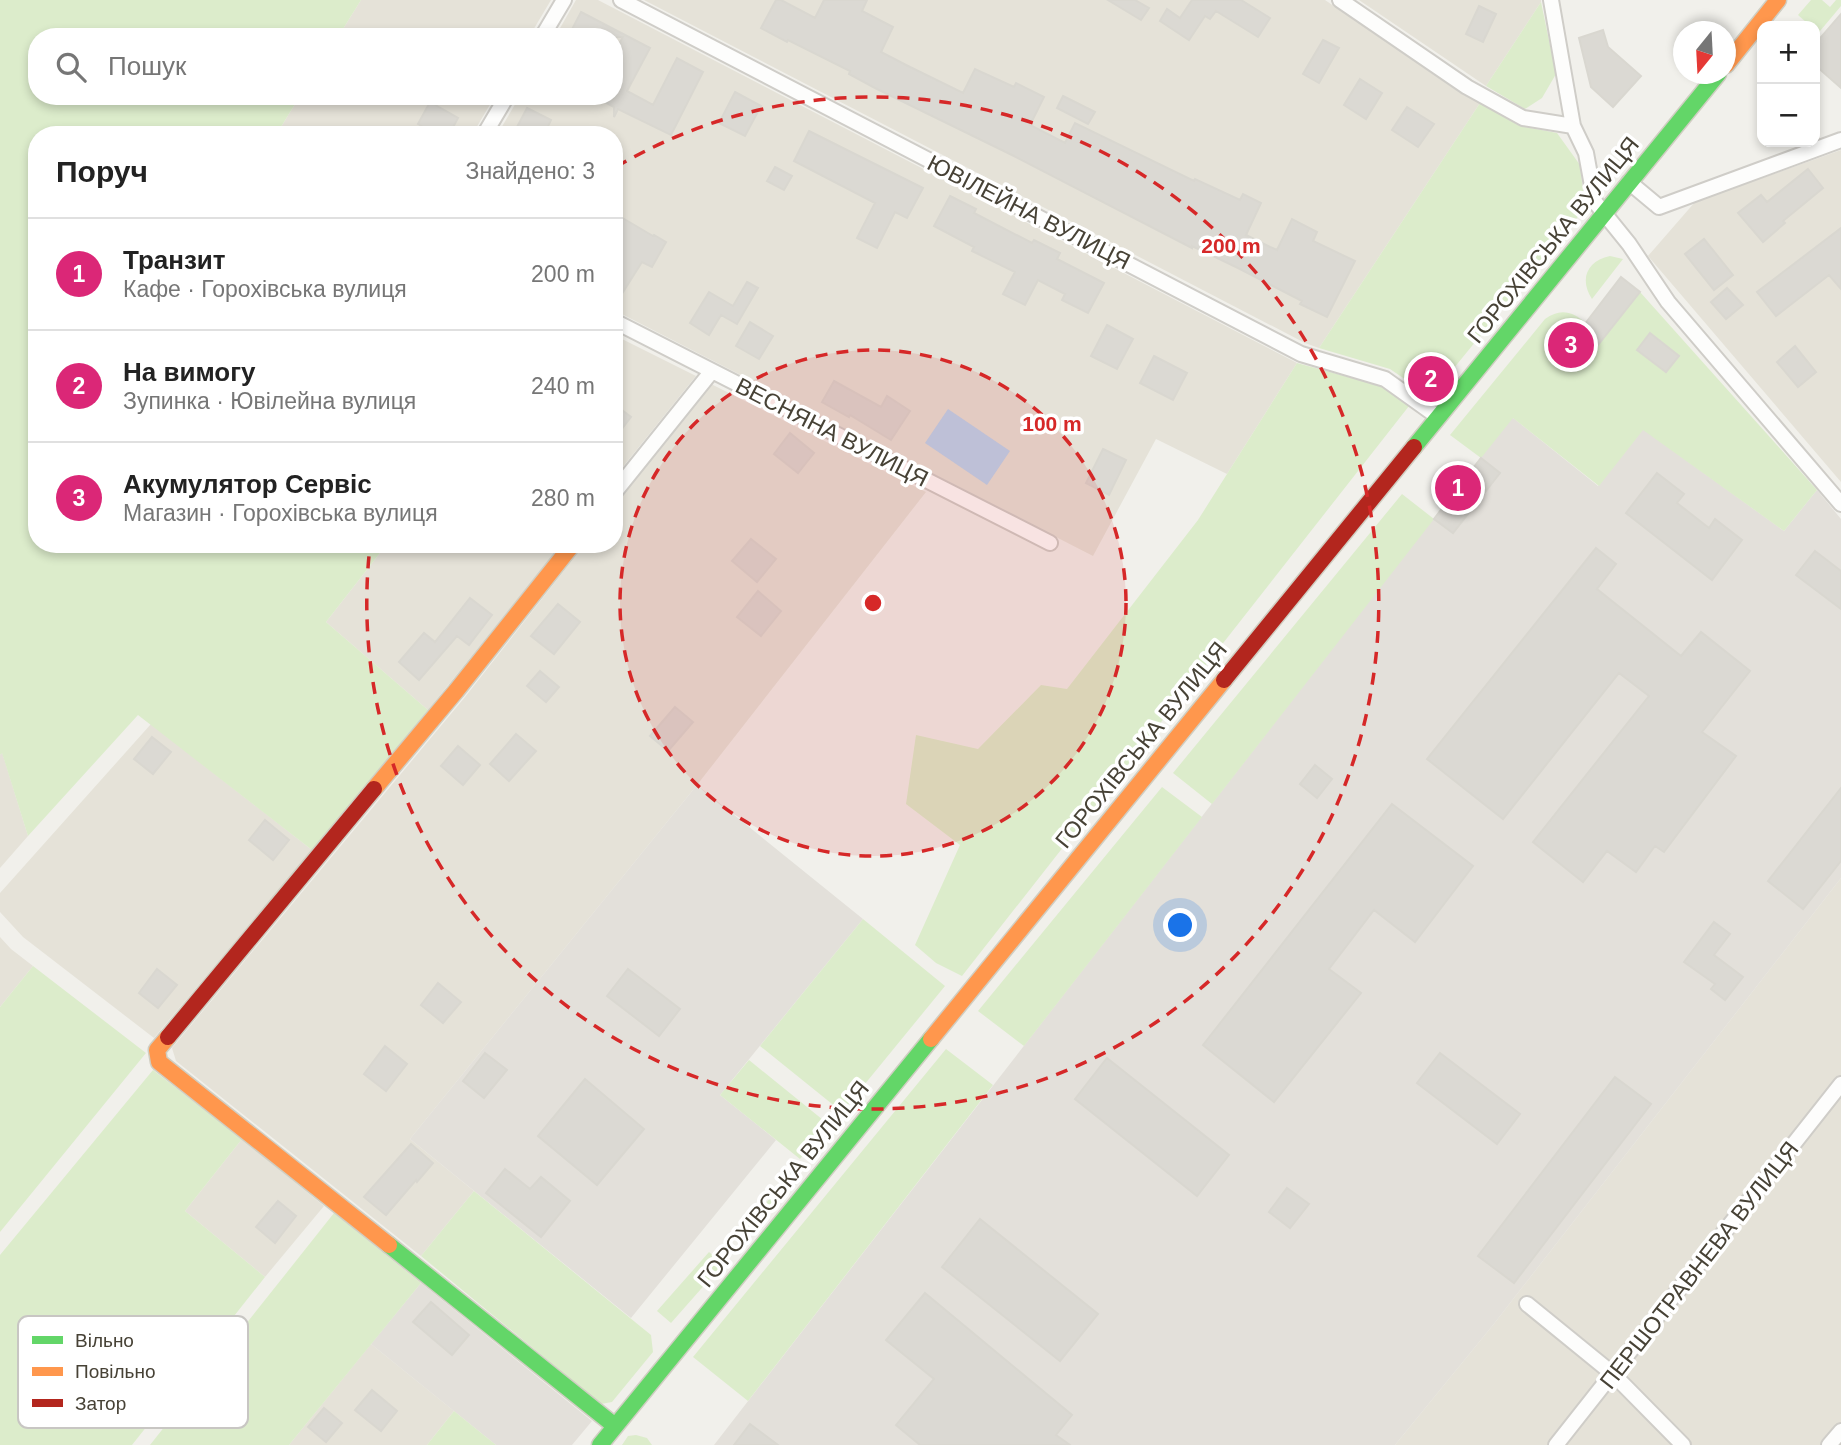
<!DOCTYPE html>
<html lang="uk">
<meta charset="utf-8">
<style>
:root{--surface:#fff;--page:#f6f6f6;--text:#222;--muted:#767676;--line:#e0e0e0;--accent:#db2777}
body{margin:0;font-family:Arial,sans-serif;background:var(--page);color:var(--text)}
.controls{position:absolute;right:21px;top:21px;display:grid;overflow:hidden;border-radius:14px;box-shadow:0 4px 10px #0003}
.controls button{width:63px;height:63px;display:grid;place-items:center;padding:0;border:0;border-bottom:2px solid var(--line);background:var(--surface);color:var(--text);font:35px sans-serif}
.compass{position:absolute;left:1673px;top:21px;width:63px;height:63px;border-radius:50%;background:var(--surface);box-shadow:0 4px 10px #0003;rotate:198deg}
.you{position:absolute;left:1181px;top:926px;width:24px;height:24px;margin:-18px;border:5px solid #fff;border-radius:50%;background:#1a73e8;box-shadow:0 0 0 10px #1a73e833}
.badge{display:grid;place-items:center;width:46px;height:46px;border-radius:50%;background:var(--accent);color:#fff;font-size:23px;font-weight:700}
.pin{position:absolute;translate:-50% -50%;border:4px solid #fff;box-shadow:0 2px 7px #0006}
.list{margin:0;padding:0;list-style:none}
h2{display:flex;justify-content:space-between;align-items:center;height:91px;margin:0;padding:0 28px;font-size:30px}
h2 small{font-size:23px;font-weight:400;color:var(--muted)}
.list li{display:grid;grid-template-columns:46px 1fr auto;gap:21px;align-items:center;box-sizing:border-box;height:112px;padding:0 28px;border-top:2px solid var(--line)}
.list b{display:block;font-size:26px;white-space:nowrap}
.list p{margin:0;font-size:23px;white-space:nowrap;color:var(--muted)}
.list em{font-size:23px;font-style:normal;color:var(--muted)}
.icon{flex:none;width:38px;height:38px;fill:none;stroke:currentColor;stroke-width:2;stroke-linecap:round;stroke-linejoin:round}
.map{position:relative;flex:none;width:1841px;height:1445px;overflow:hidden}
.search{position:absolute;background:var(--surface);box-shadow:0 4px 10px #0003;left:28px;top:28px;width:595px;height:77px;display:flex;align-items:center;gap:18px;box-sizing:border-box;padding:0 24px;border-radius:28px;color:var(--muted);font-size:26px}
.panel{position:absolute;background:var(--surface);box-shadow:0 4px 10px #0003;left:28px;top:126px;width:595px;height:427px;border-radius:28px}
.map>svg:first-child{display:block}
</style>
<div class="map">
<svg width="1841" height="1445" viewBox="0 0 1841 1445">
<rect width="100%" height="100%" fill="#f1f0eb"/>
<path fill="#e5e2d8" d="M361,0H551L529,37H338Z
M576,0H598L1297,363L1227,474L1156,439L1093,556L614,310V135H497L520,96H614V37H555Z
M644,0H1325L1462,94L1480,103L1319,348L1305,343Z
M1359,0H1541V2L1486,86Z
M300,96H495L472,135H276Z
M1841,150V482L1648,256L1695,202Z
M614,335L696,376L614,478Z
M711,384L926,492L697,785L410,1139L474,1191L421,1256L176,1061L172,1048L465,697L585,544H614V507Z
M387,544H562L428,710L326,622Z
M151,724L312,850L154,1038L23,937L0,912V893Z
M2,752L28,836L0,868V755Z
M1841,878V1445H1395L1493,1325Z
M0,937L11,949L33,966L0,1007Z
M242,1139L324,1206L265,1277L185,1211Z
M371,1344L454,1411L427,1445H289Z"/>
<path fill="#e3e0da" d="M1512,417L1598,486L1643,429L1784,531L1817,490L1841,519V878L1493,1325L1395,1445H714Z
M697,785L863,919L720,1095L776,1140L631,1318L410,1139Z
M421,1283L592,1421L572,1445H496L371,1344Z"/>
<path fill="#dceccb" d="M0,0H361L338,37H37V96H300L276,135H37V544H387L326,622L428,710L312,850L138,715L28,836L2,753L0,755Z
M1811,0H1822L1830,7L1836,0H1841V6L1815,37V26H1805L1807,23L1798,15Z
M1541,2L1556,74L1542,98L1525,109L1486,86Z
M1480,103L1520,126L1557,133L1580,165L1585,208L1449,374L1430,359L1412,384L1390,369L1319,348Z
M1610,256L1623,259L1592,299C1579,279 1587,261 1610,256Z
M1640,292L1817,490L1784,531L1643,430L1599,486L1513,418L1481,458L1450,435L1545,319C1560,308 1572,311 1586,323Z
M1297,363L1381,386L1409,406L962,976L936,963L915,945L960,845L906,804L916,735L978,749L1041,685L1067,689L1198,520Z
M1402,494L1434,519L1212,804L1173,773Z
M1162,787L1202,817L1024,1046L978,1011Z
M863,919L945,986L842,1112L760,1046Z
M33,966L146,1053L0,1232V1007Z
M946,1049L993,1085L748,1401L693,1357Z
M749,1060L828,1124L800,1159L720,1095Z
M153,1070L242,1139L185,1211L265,1277L132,1445H0V1255Z
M474,1191L651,1335L653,1352L612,1402L601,1404L421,1256Z
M775,1192L782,1198L747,1241L740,1235Z
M334,1213L421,1283L289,1445H150Z
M709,1252L723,1264L671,1323L657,1311Z
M454,1411L496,1445H427Z
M636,1435L647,1438L652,1445H622L628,1436Z"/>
<path fill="#bbd5ef" d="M948,409L1010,451L987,485L925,443Z"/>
<path fill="#dbd9d3" stroke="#d9d7d0" stroke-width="2" d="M776,0H781L815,18L824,0H867L862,11L893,27L881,52L908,66L963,93L975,69L1014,87L1016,83L1044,97L1030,125L1065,143L1075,123L1194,181L1195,179L1240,200L1243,194L1261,203L1246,235L1270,247L1277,250L1292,219L1317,232L1313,241L1355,261L1327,317L1300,304L1302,301L1238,268L1192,246V248L1014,156L875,88L849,74L850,71L788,40L787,42L761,28Z
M1108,0H1135L1149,8L1141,20Z
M1192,0H1241L1270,18L1258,37L1216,11L1210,19L1205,16L1189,40L1160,21L1167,9L1180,18Z
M1479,6L1496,14L1483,42L1466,34Z
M581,12L650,48L627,91L653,105L677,58L703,72L671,135L618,109L614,117V107L594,96H614V53L623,37H568Z
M1841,14V88L1815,65V44Z
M1603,30L1608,47L1641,76L1613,107L1591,87L1579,38Z
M1323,40L1339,48L1319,83L1303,74Z
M1360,79L1382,93L1366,119L1344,105Z
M735,92L761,106L745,136L719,123Z
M1063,96L1095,112L1088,124L1057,108Z
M430,102L458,118L449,135H436L418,124Z
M1407,107L1434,124L1418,147L1392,130Z
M527,108L551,120L544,135H534L517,127Z
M809,131L923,188L907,218L895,212L877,248L857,238L875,203L794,161Z
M775,167L792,176L784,190L767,181Z
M1808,169L1823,188L1783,221L1785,223L1763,242L1738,213L1761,195L1767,202Z
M950,196L976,209L974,213L1032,243L1034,240L1060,253L1057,259L1104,283L1088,313L1062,300L1065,294L1038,280L1025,305L1003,294L1015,272L972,251L974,247L934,226Z
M614,213L653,236L654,235L666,242L652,267L642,262L623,292L614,286Z
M1841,228V289L1829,275L1776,316L1757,292Z
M1704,239L1733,275L1714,290L1685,254Z
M1621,277L1640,292L1586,360L1568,346Z
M747,282L758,288L737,324L721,315L709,335L690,323L709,292L733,306Z
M1727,288L1743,305L1726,319L1711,302Z
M750,322L773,336L759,359L736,346Z
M1107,325L1133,339L1117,369L1091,356Z
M1650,333L1679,356L1666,372L1637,350Z
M1795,346L1816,372L1798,387L1777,362Z
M1154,356L1187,373L1173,400L1140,383Z
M834,381L881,407L887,396L910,411L891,440L850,415L849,417L822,402Z
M614,404L631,417L614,439Z
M790,433L814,453L798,473L774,454Z
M1103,449L1126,460L1109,495L1086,483Z
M1481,458L1500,473L1453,533L1434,519Z
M1657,473L1684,494L1677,503L1709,528L1715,519L1742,540L1712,580L1626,513Z
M751,539L776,559L757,582L732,561Z
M1596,548L1616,564L1597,589L1681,656L1701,632L1750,671L1702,732L1736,756L1664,852L1655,846L1636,872L1607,851L1583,882L1533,842L1649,696L1619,673L1503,819L1427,759Z
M1815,551L1841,571V609L1796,575Z
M758,591L781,611L761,636L737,617Z
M470,598L492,615L469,645L457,636L419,680L399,662L424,633L435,642Z
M558,604L580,622L554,654L531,636Z
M540,671L559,687L546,702L527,686Z
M675,707L693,722L668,751L650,736Z
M516,734L536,751L509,781L490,764Z
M152,737L171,752L153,774L134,759Z
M458,746L480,765L463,785L441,766Z
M1315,765L1332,779L1317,798L1300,784Z
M1841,788V861L1803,909L1768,881Z
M1392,804L1473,866L1415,942L1374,910L1329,969L1361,993L1274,1102L1203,1045Z
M265,820L289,840L273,860L249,840Z
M1714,922L1730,934L1714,955L1743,977L1725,1000L1711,989L1715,984L1684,962Z
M157,969L177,985L158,1008L139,993Z
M628,969L680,1009L659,1036L607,996Z
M438,983L461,1002L443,1023L421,1005Z
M385,1046L407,1064L386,1091L364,1074Z
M485,1053L507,1070L484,1098L463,1081Z
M1440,1053L1520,1114L1497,1144L1417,1083Z
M1107,1058L1229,1155L1197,1196L1075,1099Z
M1615,1077L1651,1104L1514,1283L1478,1256Z
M585,1079L644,1129L597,1185L538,1136Z
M411,1144L433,1163L417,1182L416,1180L386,1215L364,1197Z
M505,1169L530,1189L541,1177L570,1201L541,1237L486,1193Z
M1287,1188L1309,1204L1290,1228L1269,1212Z
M278,1201L296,1216L275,1243L256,1227Z
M980,1219L1098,1314L1060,1361L942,1267Z
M925,1293L1072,1415L1056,1435L1070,1445H920L896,1425L934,1379L886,1340Z
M431,1302L469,1335L452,1355L413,1322Z
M372,1390L397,1411L381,1431L355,1410Z
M324,1408L342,1423L326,1442L308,1427Z
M750,1424L778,1445H734Z"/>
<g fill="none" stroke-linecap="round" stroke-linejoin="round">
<g stroke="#cfcdc8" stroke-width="18">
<path id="street" d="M621,0L1301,354L1385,379L1438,417
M1340,0L1467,87L1523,118L1573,126
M1551,0L1573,126L1586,153L1595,202L1629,244L1668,302L1841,504
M542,37L564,0
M484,135L507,96
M1629,182L1659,207L1841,140
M614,321L1050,543
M614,493L712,371
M1527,1304L1613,1374L1683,1445
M1556,1445L1841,1084
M1829,1445L1841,1431"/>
</g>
<g stroke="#d0cec2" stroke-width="19">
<path id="fast" d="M1414,447L1718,74
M389,1245L615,1426
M600,1445L931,1039"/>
</g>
<g stroke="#d0cec2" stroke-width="19">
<path id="slow" d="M1726,65L1778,0
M374,789L456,691L573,544
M168,1037L157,1050L159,1062L389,1245
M931,1039L1224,680"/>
</g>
<g stroke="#d0cec2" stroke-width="19">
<path id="jam" d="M1224,680L1414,447
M168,1037L374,789"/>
</g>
<use href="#street" stroke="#fdfdfc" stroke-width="14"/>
<use href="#fast" stroke="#63d668" stroke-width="16"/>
<use href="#slow" stroke="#ff974d" stroke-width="16"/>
<use href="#jam" stroke="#b3261e" stroke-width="16"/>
</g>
<circle cx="873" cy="603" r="253" fill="#d62828" fill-opacity=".12"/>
<g fill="none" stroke="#d62828" stroke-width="3.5" stroke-dasharray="12 9">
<circle cx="873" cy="603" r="253"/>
<path d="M616 167A506 506 0 1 1 370 546"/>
</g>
<g text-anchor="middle" stroke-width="7" stroke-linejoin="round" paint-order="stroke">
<g font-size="23" fill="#474236" stroke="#fff">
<text transform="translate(1029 212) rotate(27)" y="8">ЮВІЛЕЙНА ВУЛИЦЯ</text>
<text transform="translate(1553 240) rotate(-51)" y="8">ГОРОХІВСЬКА ВУЛИЦЯ</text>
<text transform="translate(832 432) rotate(27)" y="8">ВЕСНЯНА ВУЛИЦЯ</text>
<text transform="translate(1141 745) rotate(-51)" y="8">ГОРОХІВСЬКА ВУЛИЦЯ</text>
<text transform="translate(783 1184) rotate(-51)" y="8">ГОРОХІВСЬКА ВУЛИЦЯ</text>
<text transform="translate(1699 1265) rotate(-52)" y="8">ПЕРШОТРАВНЕВА ВУЛИЦЯ</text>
</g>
</g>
<rect x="18" y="1316" width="230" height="112" rx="10" fill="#fff" stroke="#c8c6c3" stroke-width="2"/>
<rect x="32" y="1336" width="31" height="8" fill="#63d668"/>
<rect x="32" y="1367" width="31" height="9" fill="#ff974d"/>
<rect x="32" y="1399" width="31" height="8" fill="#b3261e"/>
<g font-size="19" fill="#474236">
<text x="75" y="1347">Вільно</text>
<text x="75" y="1378">Повільно</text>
<text x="75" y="1410">Затор</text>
</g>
<circle cx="873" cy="603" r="10" fill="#d62828" stroke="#fff" stroke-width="3.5"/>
<g font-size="21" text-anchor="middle" font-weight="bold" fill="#d62828" stroke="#fff" stroke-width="7" stroke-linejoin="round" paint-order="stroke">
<text x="1231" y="253">200 m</text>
<text x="1052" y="431">100 m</text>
</g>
</svg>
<div class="controls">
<button>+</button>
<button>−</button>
</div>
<svg class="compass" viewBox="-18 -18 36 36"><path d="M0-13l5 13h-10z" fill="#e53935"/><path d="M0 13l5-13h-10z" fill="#767676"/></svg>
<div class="you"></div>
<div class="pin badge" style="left:1458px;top:488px">1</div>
<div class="pin badge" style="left:1431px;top:379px">2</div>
<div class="pin badge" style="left:1571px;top:345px">3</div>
<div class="search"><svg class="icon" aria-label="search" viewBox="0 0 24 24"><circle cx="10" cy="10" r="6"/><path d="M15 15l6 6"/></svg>Пошук</div>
<section class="panel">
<h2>Поруч<small>Знайдено: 3</small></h2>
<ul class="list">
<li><span class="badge">1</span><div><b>Транзит</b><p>Кафе · Горохівська вулиця</p></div><em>200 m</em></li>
<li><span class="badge">2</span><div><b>На вимогу</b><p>Зупинка · Ювілейна вулиця</p></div><em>240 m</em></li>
<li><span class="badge">3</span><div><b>Акумулятор Сервіс</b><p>Магазин · Горохівська вулиця</p></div><em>280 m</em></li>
</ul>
</section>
</div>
